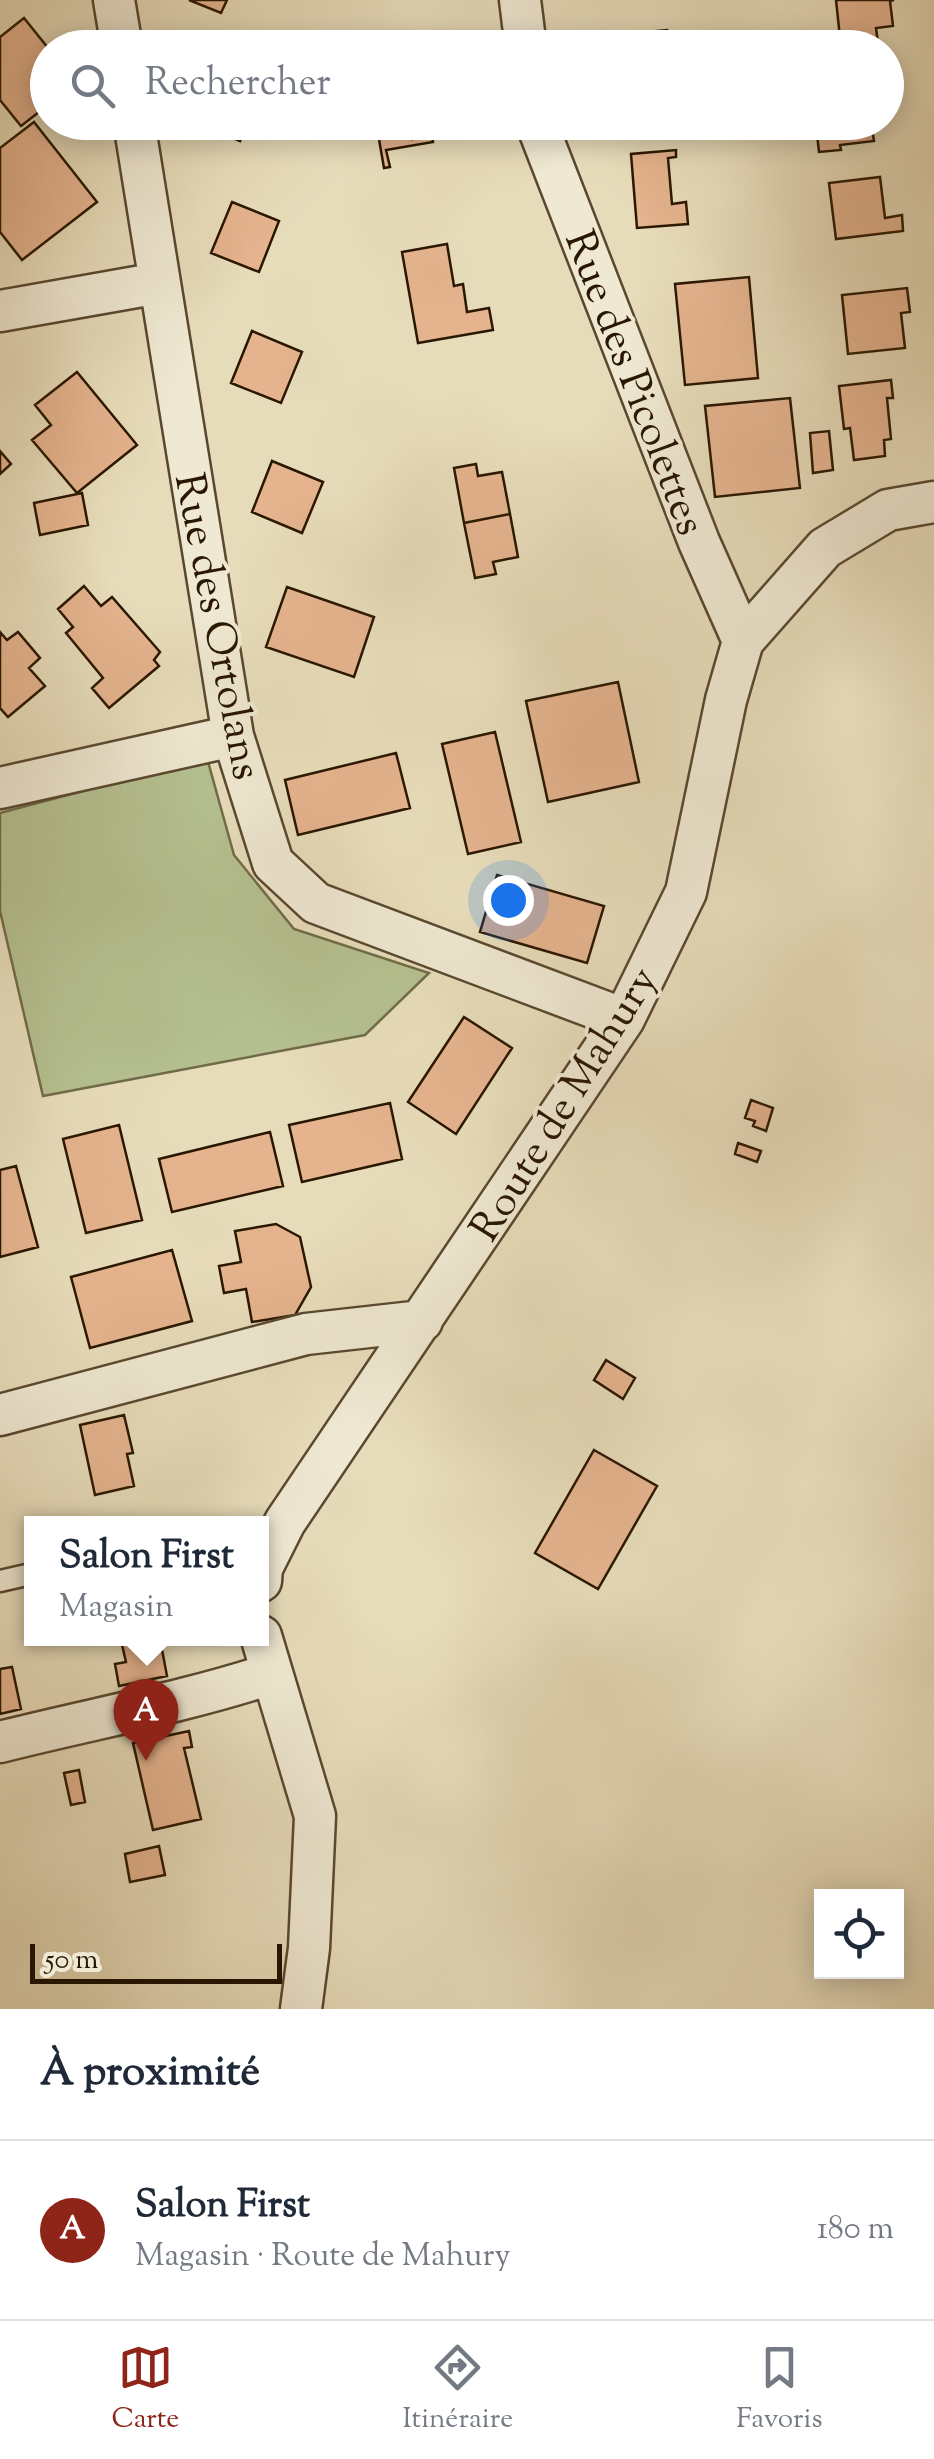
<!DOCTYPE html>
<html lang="fr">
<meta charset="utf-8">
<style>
:root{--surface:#fff;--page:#f2f2f3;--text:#1f2937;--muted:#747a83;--line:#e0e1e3;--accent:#8f2418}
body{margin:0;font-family:"Sorts Mill Goudy",serif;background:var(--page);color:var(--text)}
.controls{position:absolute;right:30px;bottom:30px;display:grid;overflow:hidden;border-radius:0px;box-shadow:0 5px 25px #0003}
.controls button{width:90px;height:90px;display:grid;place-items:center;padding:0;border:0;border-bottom:2px solid var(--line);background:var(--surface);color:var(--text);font:50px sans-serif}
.scale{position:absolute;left:30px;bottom:25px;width:252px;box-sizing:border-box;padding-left:10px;border:5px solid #2a1701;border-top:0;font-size:28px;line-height:35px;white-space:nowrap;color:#2a1701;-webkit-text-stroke:8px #efe8d2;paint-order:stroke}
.you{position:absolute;left:508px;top:900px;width:35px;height:35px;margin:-25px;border:8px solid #fff;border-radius:50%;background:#1a73e8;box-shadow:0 0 0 15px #1a73e833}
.badge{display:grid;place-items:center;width:65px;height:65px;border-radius:50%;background:var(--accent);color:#fff;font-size:32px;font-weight:700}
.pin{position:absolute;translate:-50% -82px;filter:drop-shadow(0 2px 5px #0008)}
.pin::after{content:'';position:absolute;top:52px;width:35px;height:30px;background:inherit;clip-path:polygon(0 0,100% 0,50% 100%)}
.popup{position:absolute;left:24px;top:1516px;width:245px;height:130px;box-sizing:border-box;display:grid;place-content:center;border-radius:0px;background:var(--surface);filter:drop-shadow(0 2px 8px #0005);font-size:32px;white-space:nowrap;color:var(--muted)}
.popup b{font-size:38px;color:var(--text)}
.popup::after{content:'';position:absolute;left:50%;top:100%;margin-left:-20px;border:20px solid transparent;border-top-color:var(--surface)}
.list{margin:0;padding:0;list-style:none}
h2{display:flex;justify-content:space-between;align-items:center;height:130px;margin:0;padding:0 40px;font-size:42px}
h2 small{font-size:32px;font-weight:400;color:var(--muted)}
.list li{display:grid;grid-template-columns:65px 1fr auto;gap:30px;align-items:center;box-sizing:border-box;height:180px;padding:0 40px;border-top:2px solid var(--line)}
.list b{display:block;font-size:38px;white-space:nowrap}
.list p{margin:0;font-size:32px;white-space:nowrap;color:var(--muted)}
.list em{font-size:32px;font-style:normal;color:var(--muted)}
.icon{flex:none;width:55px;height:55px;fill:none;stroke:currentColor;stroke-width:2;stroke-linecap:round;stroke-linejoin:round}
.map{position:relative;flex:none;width:934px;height:2009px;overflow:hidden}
.search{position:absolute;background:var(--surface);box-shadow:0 5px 25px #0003;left:30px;right:30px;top:30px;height:110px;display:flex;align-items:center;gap:25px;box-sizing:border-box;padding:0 35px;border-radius:55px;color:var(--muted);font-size:38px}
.sheet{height:310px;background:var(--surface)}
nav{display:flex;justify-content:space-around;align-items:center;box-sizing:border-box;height:140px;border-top:2px solid var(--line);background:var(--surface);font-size:28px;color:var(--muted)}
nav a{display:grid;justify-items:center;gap:5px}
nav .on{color:var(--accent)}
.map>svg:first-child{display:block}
</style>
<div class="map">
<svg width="934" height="2009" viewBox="0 0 934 2009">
<rect width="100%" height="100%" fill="#e7dcba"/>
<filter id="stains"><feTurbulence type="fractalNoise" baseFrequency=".002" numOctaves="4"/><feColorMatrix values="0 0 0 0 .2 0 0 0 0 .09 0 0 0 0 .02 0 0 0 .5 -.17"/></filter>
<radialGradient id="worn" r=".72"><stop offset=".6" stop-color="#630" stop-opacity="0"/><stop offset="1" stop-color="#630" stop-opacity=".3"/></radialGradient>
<path fill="#b5c090" stroke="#706c48" stroke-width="2.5" d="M207,758L234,855L294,929L429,973L365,1035L43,1096L0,911V813Z"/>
<path fill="#e5b48f" stroke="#2a1701" stroke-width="2.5" d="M189,0H227L221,13Z
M836,0H894L890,1L893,26L876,28L878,43L841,47Z
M24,18L48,48V105L21,126L0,100V37Z
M667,30L668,48H626L625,34Z
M34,122L97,202L22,260L0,232V148Z
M196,122H248L240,141Z
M376,122H409L412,139L432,136L433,142L386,150L390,167L384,168Z
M822,122H871L874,141L840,145L841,150L819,152L816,125Z
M676,150V157L668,158L672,204L686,202L688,224L637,228L631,154Z
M880,177L885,218L902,215L903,231L836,239L829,183Z
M232,202L279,221L259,272L211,253Z
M447,244L454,286L463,284L467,312L489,308L493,330L418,343L402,252Z
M749,277L758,378L685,385L675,284Z
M907,288L910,312L901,313L905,348L848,354L842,295Z
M252,331L302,352L281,403L231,383Z
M77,372L137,445L77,493L32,440L51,425L35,405Z
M891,380L893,398H887L891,439L884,440L885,456L854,460L850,428L844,429L839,386Z
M790,398L800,488L715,497L705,406Z
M829,431L833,470L813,473L810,433Z
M0,451L11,464L0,474Z
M272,461L323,482L302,533L252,512Z
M476,464L478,476L502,472L510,514L464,523L454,468Z
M82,493L88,525L40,535L34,503Z
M510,514L518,557L493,562L496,574L475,578L464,523Z
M84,586L101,606L112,597L160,652L154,660L159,666L109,708L92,688L103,678L66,633L73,627L58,609Z
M287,587L374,617L354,677L266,647Z
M0,632L7,640L18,632L40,658L29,668L45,686L8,717L0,708Z
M618,682L639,782L548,802L526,701Z
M495,732L521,842L468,854L442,744Z
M396,753L410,808L298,835L285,780Z
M497,875L604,906L587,963L480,932Z
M464,1017L512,1048L456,1134L408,1102Z
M751,1100L773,1108L766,1131L753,1126L755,1121L745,1118Z
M390,1103L402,1159L302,1182L289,1125Z
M119,1125L142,1220L86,1233L63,1139Z
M270,1132L283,1186L172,1212L159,1159Z
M738,1143L761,1151L757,1162L735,1154Z
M16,1166L38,1247L0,1257V1170Z
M276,1224L300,1237L311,1287L295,1315L252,1322L246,1289L224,1293L219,1266L241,1262L235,1231Z
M172,1250L192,1321L90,1348L71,1277Z
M606,1360L635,1378L623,1399L594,1380Z
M124,1415L133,1453L127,1454L134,1486L95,1495L80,1425Z
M594,1450L657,1486L598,1589L535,1553Z
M140,1638L142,1643L160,1639L167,1676L119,1686L115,1664L126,1662L121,1640Z
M12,1667L21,1709L0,1714V1669Z
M189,1731L192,1747L184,1748L201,1819L153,1830L133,1743Z
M79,1770L85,1802L71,1805L64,1773Z
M159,1846L165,1875L130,1882L125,1854Z"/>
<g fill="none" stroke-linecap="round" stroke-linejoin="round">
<g stroke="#59482f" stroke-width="25">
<path id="lane" d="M0,1581L31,1574"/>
</g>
<g stroke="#59482f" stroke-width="45">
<path id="street" d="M114,0L122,48
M520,0L526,48
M134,122L233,736L273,863L316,903L624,1019
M536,122L699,542L743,641
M0,311L159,283
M0,788L233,736
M0,1415L306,1334L422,1321
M261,1581L262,1568L285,1522L624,1019L686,892L726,700L743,641L825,548L888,510L934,502
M261,1636L315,1816L309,1948L301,2009
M0,1742C90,1719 182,1703 270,1674"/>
</g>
<use href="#lane" stroke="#efe8d2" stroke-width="20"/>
<use href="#street" stroke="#efe8d2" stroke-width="40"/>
</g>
<g text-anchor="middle" stroke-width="8" stroke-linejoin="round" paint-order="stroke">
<g font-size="42" fill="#2a1701" stroke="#efe8d2">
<text transform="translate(637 382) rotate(69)" y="15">Rue des Picolettes</text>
<text transform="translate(220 626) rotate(79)" y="15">Rue des Ortolans</text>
<text transform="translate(562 1103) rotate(-58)" y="15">Route de Mahury</text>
</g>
</g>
<rect width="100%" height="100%" filter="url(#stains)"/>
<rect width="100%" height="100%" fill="url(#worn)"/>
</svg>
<div class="controls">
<button><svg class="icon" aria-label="locate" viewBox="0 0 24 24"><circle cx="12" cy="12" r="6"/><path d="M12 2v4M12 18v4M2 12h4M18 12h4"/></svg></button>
</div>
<div class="scale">50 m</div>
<div class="you"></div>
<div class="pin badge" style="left:146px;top:1761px">A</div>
<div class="popup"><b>Salon First</b>Magasin</div>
<div class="search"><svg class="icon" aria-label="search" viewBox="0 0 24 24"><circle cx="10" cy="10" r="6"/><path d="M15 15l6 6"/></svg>Rechercher</div>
</div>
<section class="sheet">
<h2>À proximité<small></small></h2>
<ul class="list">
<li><span class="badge">A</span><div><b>Salon First</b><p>Magasin · Route de Mahury</p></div><em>180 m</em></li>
</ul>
</section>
<nav>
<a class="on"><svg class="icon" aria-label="map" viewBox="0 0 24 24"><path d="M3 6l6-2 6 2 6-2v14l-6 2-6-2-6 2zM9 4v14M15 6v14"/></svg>Carte</a>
<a><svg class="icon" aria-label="directions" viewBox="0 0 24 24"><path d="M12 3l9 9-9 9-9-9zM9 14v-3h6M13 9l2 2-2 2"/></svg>Itinéraire</a>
<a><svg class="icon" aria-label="saved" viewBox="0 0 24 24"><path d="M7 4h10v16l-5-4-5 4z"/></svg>Favoris</a>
</nav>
